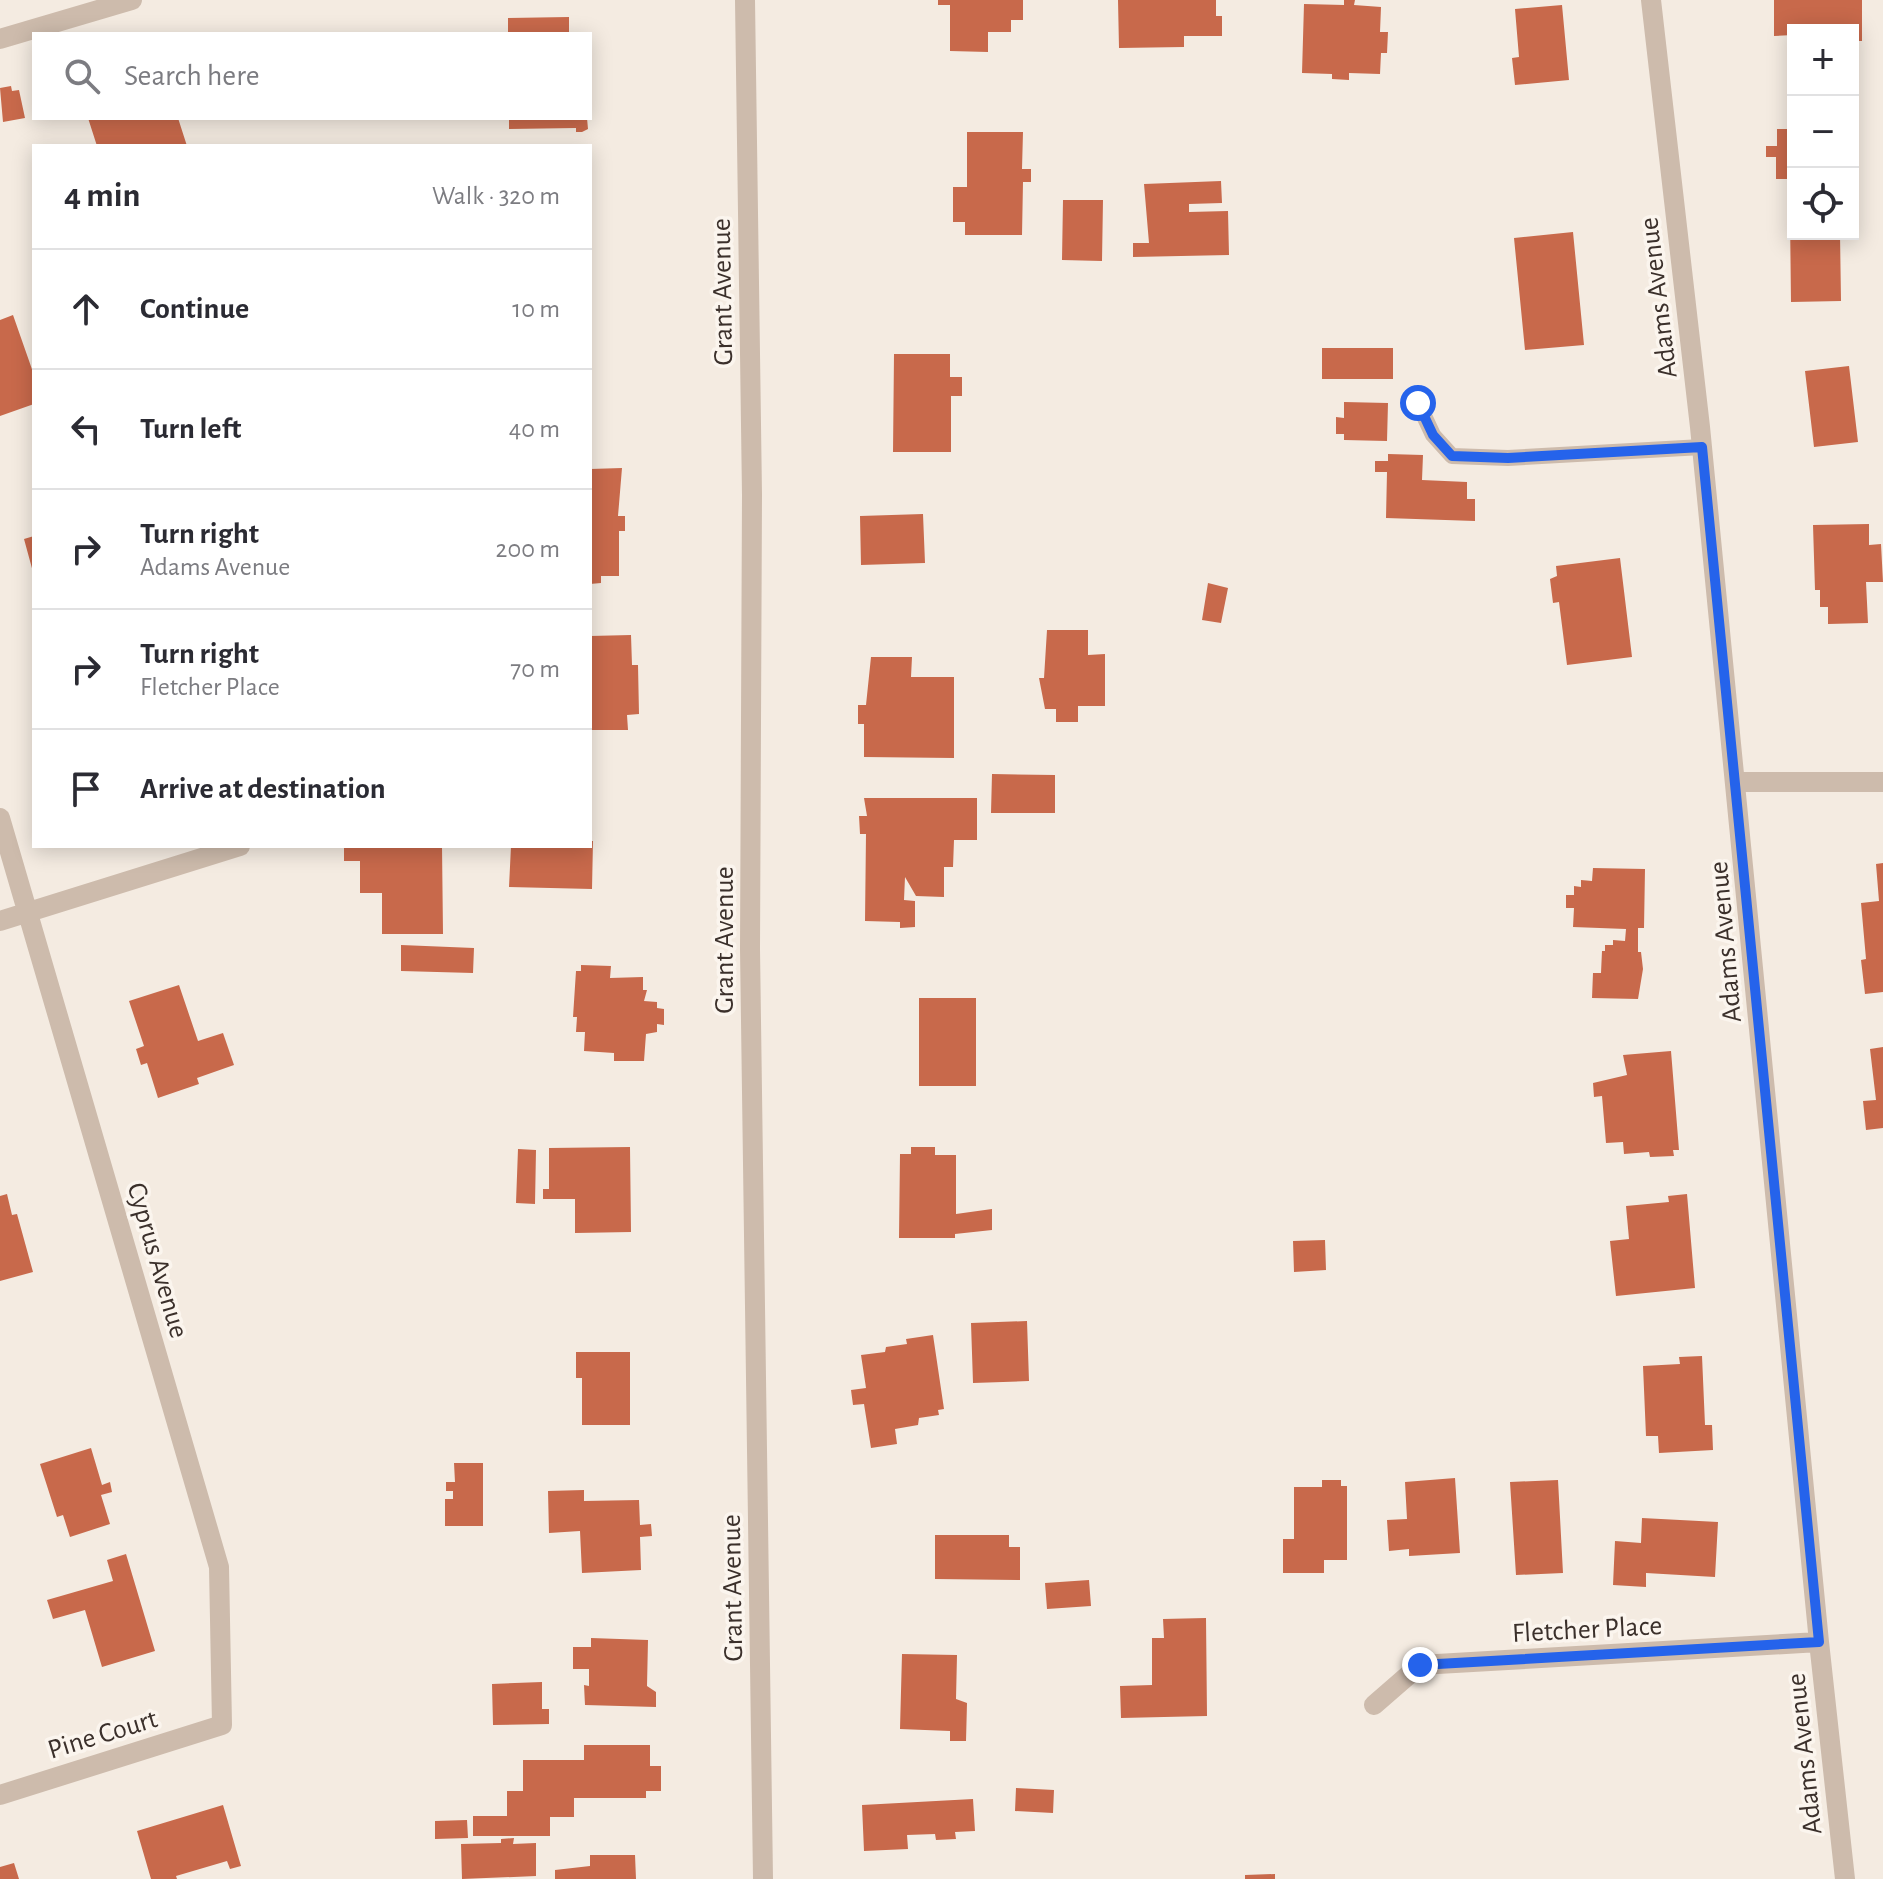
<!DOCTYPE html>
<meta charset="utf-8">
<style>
:root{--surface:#fff;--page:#f7f7f7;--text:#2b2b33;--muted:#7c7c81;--line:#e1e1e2}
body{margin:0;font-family:"Alegreya Sans",sans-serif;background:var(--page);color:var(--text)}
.controls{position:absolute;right:24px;top:24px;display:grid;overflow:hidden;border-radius:0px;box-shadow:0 4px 20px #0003}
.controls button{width:72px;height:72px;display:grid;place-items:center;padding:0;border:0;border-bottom:2px solid var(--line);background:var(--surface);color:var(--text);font:40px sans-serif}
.stop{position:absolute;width:24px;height:24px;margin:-18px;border:6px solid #2563eb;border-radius:50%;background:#fff}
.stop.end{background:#2563eb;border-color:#fff;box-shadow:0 2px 8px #0008}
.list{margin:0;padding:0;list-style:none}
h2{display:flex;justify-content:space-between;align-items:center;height:104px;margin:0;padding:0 32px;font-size:34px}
h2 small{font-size:26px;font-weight:400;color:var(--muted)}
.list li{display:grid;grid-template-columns:52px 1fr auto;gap:24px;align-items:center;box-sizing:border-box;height:120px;padding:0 32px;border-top:2px solid var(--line)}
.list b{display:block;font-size:30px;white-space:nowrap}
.list p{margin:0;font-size:26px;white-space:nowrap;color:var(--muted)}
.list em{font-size:26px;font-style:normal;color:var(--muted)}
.icon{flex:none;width:44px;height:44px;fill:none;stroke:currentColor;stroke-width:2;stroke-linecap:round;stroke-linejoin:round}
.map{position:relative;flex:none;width:1883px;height:1879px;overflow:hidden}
.search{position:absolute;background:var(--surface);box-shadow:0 4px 20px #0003;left:32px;top:32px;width:560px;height:88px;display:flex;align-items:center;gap:20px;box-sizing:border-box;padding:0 28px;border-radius:0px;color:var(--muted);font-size:30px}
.panel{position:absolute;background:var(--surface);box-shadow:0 4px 20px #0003;left:32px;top:144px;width:560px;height:704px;border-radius:0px}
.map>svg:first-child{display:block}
</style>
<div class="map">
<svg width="1883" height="1879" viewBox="0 0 1883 1879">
<rect width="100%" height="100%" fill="#f4ebe1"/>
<path fill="#c8694b" d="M938,0H1023V20H1011V32H988V52L950,51V5H938Z
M1118,0H1216V16H1222V36H1184V47L1119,48Z
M1344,0H1355L1354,5L1381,7L1380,32H1388L1387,53H1381L1380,74L1349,73V80L1332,79V74L1302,73L1304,4L1344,5Z
M1774,0H1862V41H1853V30H1793V35L1774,36Z
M1562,5L1569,80L1515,85L1512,58L1519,57L1515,9Z
M569,17V34H508V18Z
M11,86L12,91L19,90L25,118L3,122L0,88Z
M88,118H178L187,146H97Z
M509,118H587L588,129L582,132H576V128L509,129Z
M1853,125H1857V179H1853Z
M1777,129H1793V179H1776V157H1766V146H1777Z
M967,132H1023L1022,169H1031V182H1023L1022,235H965V222H953V187H967Z
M1221,181L1222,203L1189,204V212L1228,211L1229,255L1133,257V243H1149L1144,184Z
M1063,200H1103L1102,261L1062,260Z
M1790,217H1793V234H1840L1841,301L1791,302Z
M1573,232L1584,345L1525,350L1514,238Z
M13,315L34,375V404L0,416V320Z
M1322,348H1393V379H1322Z
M894,354H950V377H962V396H951V452H893Z
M1849,366L1858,442L1814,447L1805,371Z
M1344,402L1388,403L1387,441L1344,440V434H1336V417L1344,418Z
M1388,454L1423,455L1422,480L1467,482V499H1475V521L1386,518L1387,472H1375V461H1388Z
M622,468L618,516H625V531H619V576H601V583L590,584V469Z
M923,514L925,563L861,565L860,516Z
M1869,524V545L1881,544L1883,582H1866L1868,623L1828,624V607H1820V590H1815L1813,525Z
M34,536V572H33L24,539Z
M1620,558L1632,657L1567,665L1559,602L1553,603L1550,579L1557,576L1556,566Z
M1208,583L1228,588L1221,623L1202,620Z
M1047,630H1088V655L1105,654V706H1078V722H1056V709H1045L1039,678H1044Z
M631,635L632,665H638L639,714L627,715L628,730H590V636Z
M871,657H912L911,677H954V758L864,757V724H858V705H866Z
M992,774L1055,775V813H991Z
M864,798H977V840H954L953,867H944V897L916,896L905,877L904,900L915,901V927L900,928V922L865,921L866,834H860L859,816H867Z
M590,841H593L592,889L509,887L511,846H590Z
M344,846H442L443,934H382V893H360V861H344Z
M1883,863V992L1865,994L1861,960L1866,959L1861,903L1879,901L1876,864Z
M1593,868L1645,869L1644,928H1638V952H1641L1643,969L1638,999L1592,998L1593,973H1601L1602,951H1605V945H1613V940L1625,941L1626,929L1573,927L1574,908H1566V895H1574V886L1581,887V880L1592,881Z
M401,945L474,948L473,973L401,971Z
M581,965L611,966L610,978L643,977V990H647L644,1001L657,1002V1008L664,1009V1025L657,1024V1032L646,1034L644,1061H614V1053L584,1051L585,1032H576L577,1017H573L576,971H581Z
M179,985L198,1041L223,1033L234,1065L197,1078L199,1084L158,1098L147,1063L141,1065L136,1049L144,1046L129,1001Z
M919,998H976V1086H919Z
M1883,1047V1128L1866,1130L1863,1101L1876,1100L1870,1049Z
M1671,1051L1679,1150H1673L1674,1156L1650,1157L1649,1152L1624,1154L1623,1142L1606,1143L1602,1096L1594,1097L1593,1083L1627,1075L1623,1055Z
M630,1147L631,1232L575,1233V1199H543V1189H549V1148Z
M911,1147H935V1155H956V1214L992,1209V1230L955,1234V1238H899L900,1154H911Z
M518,1149L536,1150L535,1204L516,1203Z
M7,1194L12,1215L17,1214L33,1272L0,1281V1196Z
M1687,1194L1695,1288L1616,1296L1610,1241L1629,1239L1626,1206L1669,1202L1668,1196Z
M1325,1240L1326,1270L1294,1272L1293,1241Z
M1027,1321L1029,1381L973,1383L971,1323Z
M933,1335L944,1409L938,1410L939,1415L919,1418L918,1425L895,1429L897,1444L871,1448L864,1404L853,1405L851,1390L866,1388L861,1355L885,1352L886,1347L907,1344L906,1339Z
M576,1352H630V1425H582V1378H576Z
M1702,1356L1705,1425H1712L1713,1450L1659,1453L1658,1436H1646L1643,1366L1680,1364L1679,1357Z
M91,1448L102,1485L110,1482L112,1492L101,1495L110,1524L70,1537L63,1515L57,1517L40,1464Z
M454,1463H483V1526H445V1499H453V1491H446V1482H455Z
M1455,1478L1460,1553L1409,1556V1549L1389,1551L1387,1520L1407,1519L1405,1482Z
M1322,1480H1341V1486H1347V1560H1324V1573H1283V1539H1294V1487H1322Z
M1558,1480L1563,1573L1516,1575L1510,1482Z
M584,1490V1501L639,1500L640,1525L651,1524L652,1536L640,1537L641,1570L582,1573L580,1531L549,1533L548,1491Z
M1642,1518L1718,1522L1715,1577L1646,1573V1587L1613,1585L1615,1541L1641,1543Z
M935,1535H1009V1547H1020V1580L935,1579Z
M126,1554L155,1651L102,1667L85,1610L53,1619L47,1600L113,1581L107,1560Z
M1089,1580L1091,1606L1047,1609L1045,1583Z
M1206,1618L1207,1716L1121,1718L1120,1686L1152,1685V1638H1164L1163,1619Z
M591,1638L648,1640L647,1686L656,1692V1707L585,1705L584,1685L589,1686V1669H573V1647H591Z
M902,1654L957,1655L956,1699L967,1703L966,1741H950V1731L900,1729Z
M542,1682V1709H549V1724L493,1725L492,1684Z
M584,1745H650V1766H661V1791H646V1798H574V1817H550V1836H473V1816H507V1791H523V1760H584Z
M1016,1788L1054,1790L1053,1813L1015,1811Z
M973,1799L975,1831L955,1832L956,1839L936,1840L935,1834L907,1835L908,1849L864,1851L862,1805Z
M223,1805L241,1866L230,1869L227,1861L176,1876L177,1879H151L137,1831Z
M467,1820L468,1838L435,1839V1821Z
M514,1838L513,1844L536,1843V1876L462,1879L461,1844L501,1843V1839Z
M590,1855H635L636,1879H555V1870L590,1866Z
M14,1863L19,1879H0V1867Z
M1275,1874V1879H1245V1875Z"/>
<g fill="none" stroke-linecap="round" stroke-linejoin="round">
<path stroke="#cdbbac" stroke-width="16" d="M1418,403L1433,435L1452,456L1508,458L1702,447"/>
<path stroke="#cdbbac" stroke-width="20" d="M745,0L752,495L750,949L763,1879
M1651,0L1700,427L1819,1642L1845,1879
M0,39L132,0
M1737,782H1883
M0,818L219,1567L222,1725L0,1795
M0,921L240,846
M1374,1705L1420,1665L1819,1642"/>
</g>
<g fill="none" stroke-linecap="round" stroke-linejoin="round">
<path stroke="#2563eb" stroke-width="10" d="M1418,403L1433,435L1452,456L1508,458L1702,447L1819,1642L1420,1665"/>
</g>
<g text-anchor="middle" stroke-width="7" stroke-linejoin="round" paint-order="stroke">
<g font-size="28" fill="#3b302b" stroke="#fbf5ee">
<text transform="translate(721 292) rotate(-91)" y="10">Grant Avenue</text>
<text transform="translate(1657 298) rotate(-97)" y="10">Adams Avenue</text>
<text transform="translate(723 940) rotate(-90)" y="10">Grant Avenue</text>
<text transform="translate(1724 942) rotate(-95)" y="10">Adams Avenue</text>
<text transform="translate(159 1260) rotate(74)" y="10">Cyprus Avenue</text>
<text transform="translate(731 1588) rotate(-91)" y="10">Grant Avenue</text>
<text transform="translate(1587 1628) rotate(-3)" y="10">Fletcher Place</text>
<text transform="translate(102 1733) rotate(-17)" y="10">Pine Court</text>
<text transform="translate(1803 1754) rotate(-96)" y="10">Adams Avenue</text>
</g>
</g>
</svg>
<div class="controls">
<button>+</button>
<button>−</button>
<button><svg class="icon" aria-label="locate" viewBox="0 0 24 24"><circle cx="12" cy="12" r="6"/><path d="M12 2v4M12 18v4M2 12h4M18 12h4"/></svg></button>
</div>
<div class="stop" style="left:1418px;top:403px"></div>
<div class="stop end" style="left:1420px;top:1665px"></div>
<div class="search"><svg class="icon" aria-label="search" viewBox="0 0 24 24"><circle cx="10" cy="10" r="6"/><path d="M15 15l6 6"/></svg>Search here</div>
<section class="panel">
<h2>4 min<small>Walk · 320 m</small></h2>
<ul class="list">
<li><svg class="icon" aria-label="ahead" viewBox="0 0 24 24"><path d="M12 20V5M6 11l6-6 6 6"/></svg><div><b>Continue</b></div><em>10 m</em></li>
<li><svg class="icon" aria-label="left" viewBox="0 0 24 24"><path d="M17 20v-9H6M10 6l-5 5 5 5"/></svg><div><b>Turn left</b></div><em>40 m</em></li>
<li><svg class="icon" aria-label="right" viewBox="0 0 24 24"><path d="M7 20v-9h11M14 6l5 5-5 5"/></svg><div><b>Turn right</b><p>Adams Avenue</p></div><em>200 m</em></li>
<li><svg class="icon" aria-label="right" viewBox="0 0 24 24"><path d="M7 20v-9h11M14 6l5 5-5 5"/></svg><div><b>Turn right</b><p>Fletcher Place</p></div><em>70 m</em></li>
<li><svg class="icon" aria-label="arrive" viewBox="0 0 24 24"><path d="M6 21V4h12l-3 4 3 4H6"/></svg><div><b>Arrive at destination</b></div></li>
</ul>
</section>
</div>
